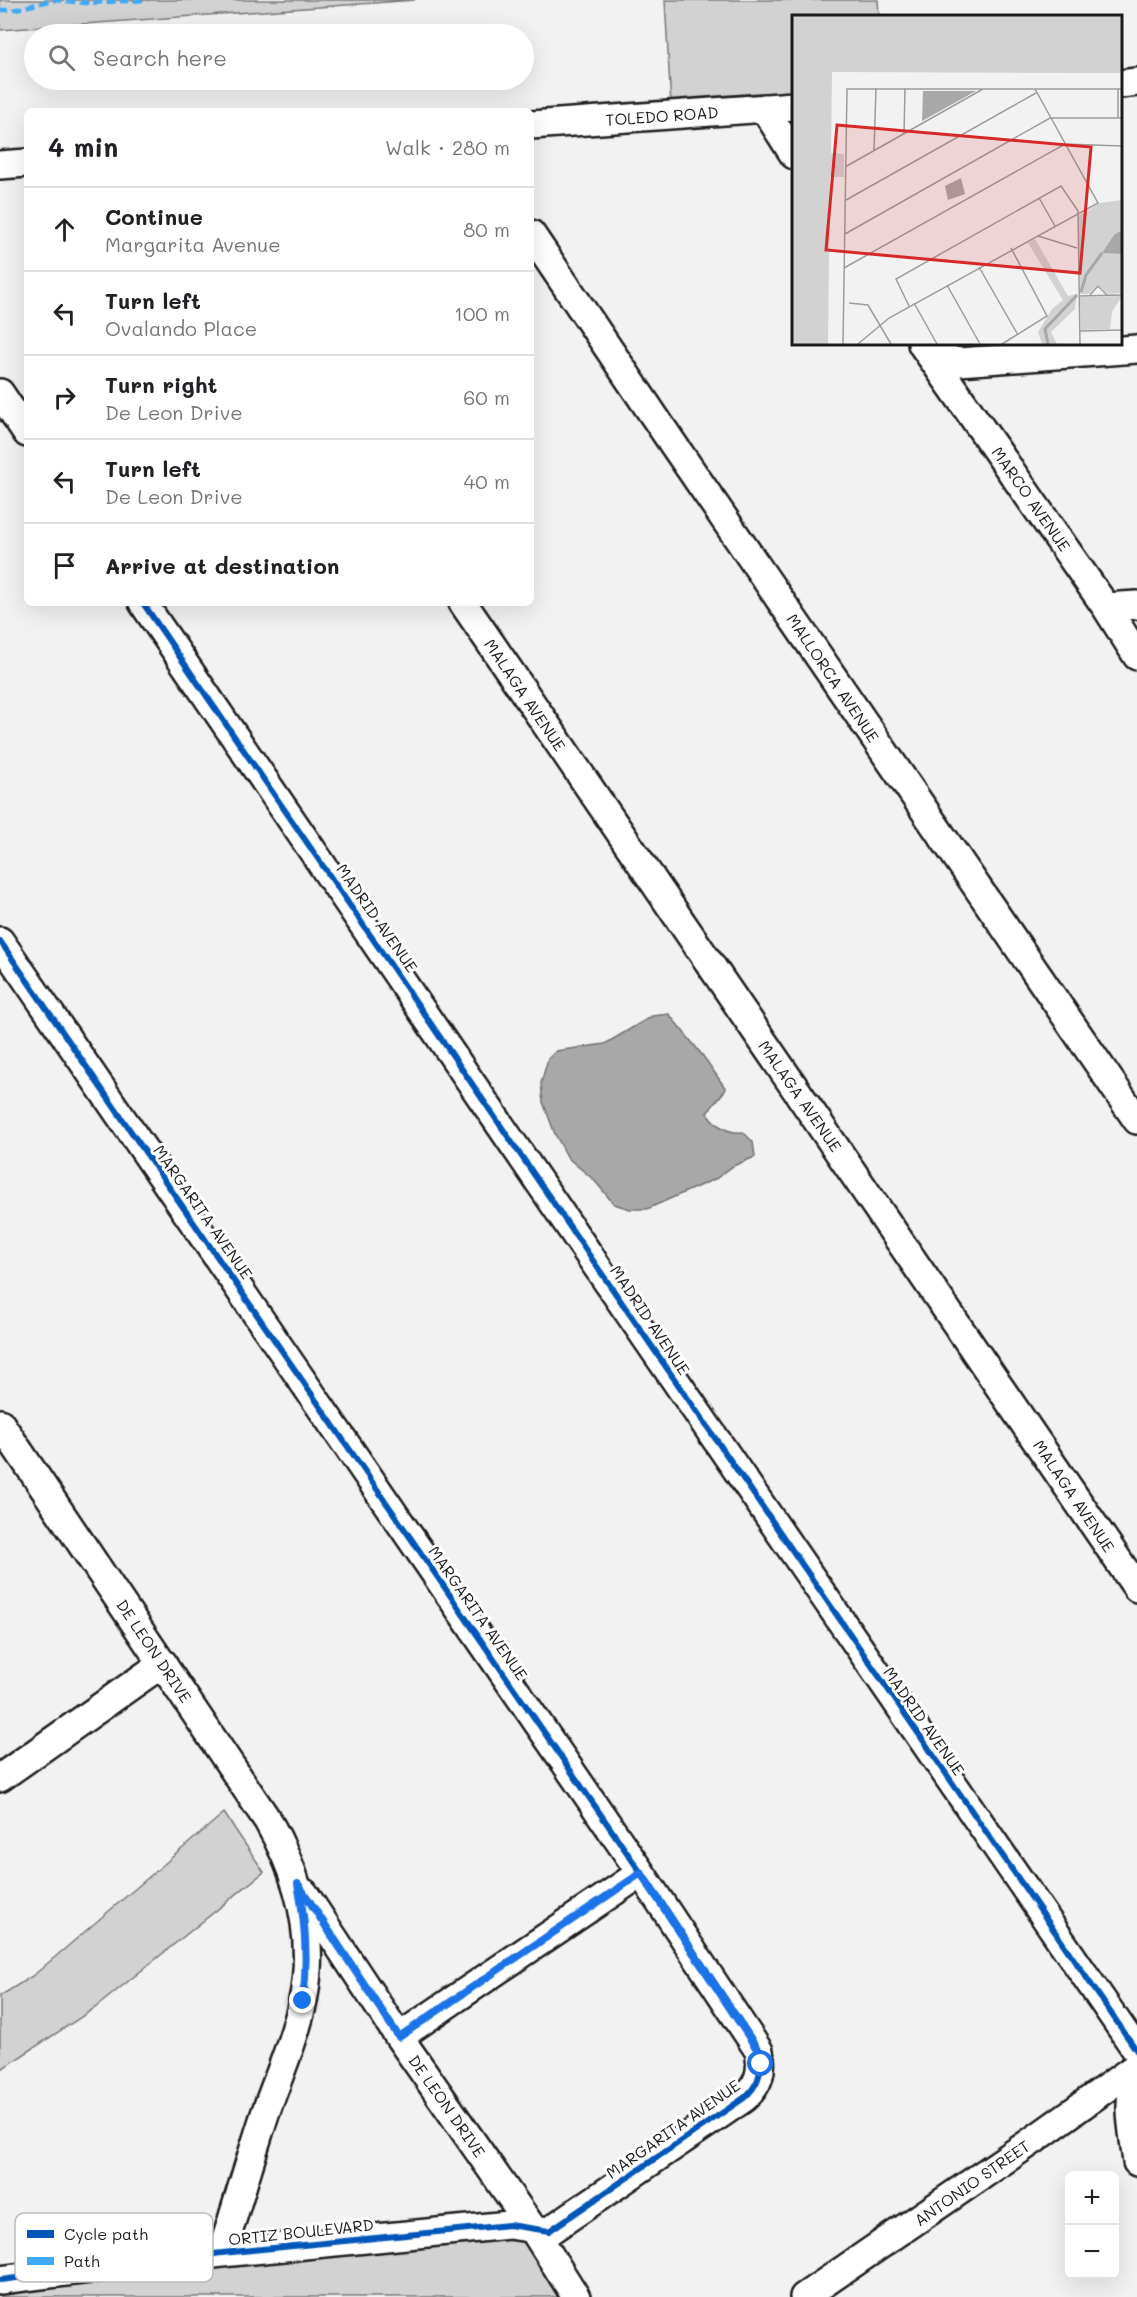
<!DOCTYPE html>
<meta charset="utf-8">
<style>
:root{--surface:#fff;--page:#f2f2f2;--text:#202124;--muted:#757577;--line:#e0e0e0}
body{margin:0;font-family:Mali,sans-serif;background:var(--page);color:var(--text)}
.controls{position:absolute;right:18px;bottom:18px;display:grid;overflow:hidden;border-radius:9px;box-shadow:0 6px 24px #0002}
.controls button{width:54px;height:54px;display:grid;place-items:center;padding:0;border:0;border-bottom:2px solid var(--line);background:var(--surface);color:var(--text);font:30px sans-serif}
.stop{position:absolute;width:18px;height:18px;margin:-14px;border:4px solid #1a73e8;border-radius:50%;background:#fff}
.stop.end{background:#1a73e8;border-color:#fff;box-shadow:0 2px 6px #0008}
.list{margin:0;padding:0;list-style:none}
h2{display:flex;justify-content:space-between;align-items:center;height:78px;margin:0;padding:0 24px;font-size:26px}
h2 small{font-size:20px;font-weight:400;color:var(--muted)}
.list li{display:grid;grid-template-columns:39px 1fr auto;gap:18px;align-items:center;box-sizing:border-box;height:84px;padding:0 24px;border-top:2px solid var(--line)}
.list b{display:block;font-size:22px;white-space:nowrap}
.list p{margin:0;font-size:20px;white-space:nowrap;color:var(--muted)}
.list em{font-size:20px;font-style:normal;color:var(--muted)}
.icon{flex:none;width:33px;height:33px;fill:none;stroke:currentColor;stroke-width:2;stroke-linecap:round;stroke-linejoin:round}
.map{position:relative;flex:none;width:1137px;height:2297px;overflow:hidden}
.search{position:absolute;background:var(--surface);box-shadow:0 6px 24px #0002;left:24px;top:24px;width:510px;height:66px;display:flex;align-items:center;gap:15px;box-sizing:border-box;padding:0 21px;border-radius:33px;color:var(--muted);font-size:22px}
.panel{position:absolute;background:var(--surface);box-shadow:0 6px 24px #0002;left:24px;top:108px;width:510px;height:498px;border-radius:9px}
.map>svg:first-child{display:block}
</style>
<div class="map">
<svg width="1137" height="2297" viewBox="0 0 1137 2297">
<rect width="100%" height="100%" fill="#f2f2f2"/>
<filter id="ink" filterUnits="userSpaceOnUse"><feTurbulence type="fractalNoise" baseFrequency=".0167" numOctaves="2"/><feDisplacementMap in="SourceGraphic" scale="12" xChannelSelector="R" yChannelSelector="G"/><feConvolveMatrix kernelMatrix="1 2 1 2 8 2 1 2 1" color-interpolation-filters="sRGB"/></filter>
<g filter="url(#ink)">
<path fill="#d2d2d2" stroke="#777" stroke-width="1.5" d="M0,0H415L0,30Z
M665,0H878L879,16H794L793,96L771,97L768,94L761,98L671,105Z
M224,1813L264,1872L95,2008L0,2070V1996L34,1975Z
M508,2236L525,2238L563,2297H0V2291L221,2264L230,2266L231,2263Z"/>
<path fill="#a8a8a8" stroke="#707070" stroke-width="1.5" d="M669,1014L703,1056L726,1089L707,1113C715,1125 728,1134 743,1132L753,1142L755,1157L733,1166L717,1178L647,1209H630L614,1204L594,1180L568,1158L555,1134L543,1102L541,1083L548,1059L556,1051L605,1044L652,1016Z"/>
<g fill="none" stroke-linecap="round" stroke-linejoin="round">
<g stroke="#1c1c1c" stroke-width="32">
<path id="minor" d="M1120,84L1137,82
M764,108L794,155
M531,125L794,106
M0,165L27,163
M531,234L673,444L1137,1120
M922,344L1106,607L1137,656
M926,349L937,357L959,362L1137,349
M0,393L27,433
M143,603C474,1086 803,1570 1137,2051
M463,603L1137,1588
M1106,607L1137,605
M0,941L641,1873L759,2051C763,2071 759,2085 744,2098L549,2231L509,2225L222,2253L0,2280
M0,1423L268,1821C300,1877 316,1937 303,2001C295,2039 278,2077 265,2114C250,2160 236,2207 222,2253
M0,1778L163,1663
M304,1893L399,2037L533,2229L576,2297
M399,2037L641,1873
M1137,2075C1125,2101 1134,2134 1137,2162
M804,2297L1035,2139L1137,2066"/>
</g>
<use href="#minor" stroke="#fff" stroke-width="27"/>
<path stroke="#3fa9f5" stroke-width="4.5" stroke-dasharray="9 4.5" stroke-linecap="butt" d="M0,10H12L54,0L86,3L148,0"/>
<g stroke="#fff" stroke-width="10">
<path id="cycleway" d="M143,603C474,1086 803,1570 1137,2051
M0,941L641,1873L759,2051C763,2071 759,2085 744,2098L549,2231L509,2225L222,2253L0,2280"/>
</g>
<use href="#cycleway" stroke="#0057b8" stroke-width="6"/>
</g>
</g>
<g fill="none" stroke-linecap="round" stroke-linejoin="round" filter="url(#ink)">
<path stroke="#1a73e8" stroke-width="8" d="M303,2001C308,1961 306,1924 298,1884L399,2037L641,1873L759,2052L761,2064"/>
</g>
<g text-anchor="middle" stroke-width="6" stroke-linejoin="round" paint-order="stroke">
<g font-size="16" fill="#1c1c1c" stroke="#fff">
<text transform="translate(662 116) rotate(-4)" y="6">TOLEDO ROAD</text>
<text transform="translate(1031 499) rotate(55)" y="6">MARCO AVENUE</text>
<text transform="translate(833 678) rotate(56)" y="6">MALLORCA AVENUE</text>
<text transform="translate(525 695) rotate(56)" y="6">MALAGA AVENUE</text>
<text transform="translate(377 918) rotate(55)" y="6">MADRID AVENUE</text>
<text transform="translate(800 1096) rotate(55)" y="6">MALAGA AVENUE</text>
<text transform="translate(203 1212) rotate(55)" y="6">MARGARITA AVENUE</text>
<text transform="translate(650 1320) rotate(56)" y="6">MADRID AVENUE</text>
<text transform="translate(1074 1496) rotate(56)" y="6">MALAGA AVENUE</text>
<text transform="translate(478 1613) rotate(55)" y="6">MARGARITA AVENUE</text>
<text transform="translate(154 1651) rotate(56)" y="6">DE LEON DRIVE</text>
<text transform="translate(924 1721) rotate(55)" y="6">MADRID AVENUE</text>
<text transform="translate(447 2106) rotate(55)" y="6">DE LEON DRIVE</text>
<text transform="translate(673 2129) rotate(-35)" y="6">MARGARITA AVENUE</text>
<text transform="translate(972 2183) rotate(-35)" y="6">ANTONIO STREET</text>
<text transform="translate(301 2232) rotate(-6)" y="6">ORTIZ BOULEVARD</text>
</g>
</g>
<g transform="translate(792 15)">
<rect width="330" height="330" fill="#f2f2f2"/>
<path d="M0,1H330V58L40,57L39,138L52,139V162H38L36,329H0ZM330,185V215L311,238L330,239V278L316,279L306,270L297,279H288L286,201L308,188ZM243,224L276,281L285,279L283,294L259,317L265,329H250L246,317L260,294L271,285L236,228ZM330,281L320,297L318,314L289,315L288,282Z" fill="#d2d2d2"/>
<path d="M131,76H184L130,106ZM169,163L173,179L156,185L153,171ZM330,215V239L310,238L322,220Z" fill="#a8a8a8"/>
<path fill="none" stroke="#a8a8a8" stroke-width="3" d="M289,277L294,260L310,238M256,329L253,314L285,280"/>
<path fill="none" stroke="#9c9c9c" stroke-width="1.5" d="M326,74V103M112,119L113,73M82,136L84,73M53,152L191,74M247,183L263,211M54,185L244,78M53,219L258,103H330M246,221L285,233M187,252L226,320M52,253L273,129L330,131M155,270L188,329M298,280L306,271L315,280M287,281L330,280M57,288L76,290L99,329M122,288L145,329M117,291L104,264L269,171L286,196L288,329M288,316L330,315M51,329L55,74H330M66,329L97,303L306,188L243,74M210,329L255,301L219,233"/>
<path fill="#d62828" fill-opacity="0.15" stroke="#d62828" stroke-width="3" d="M45,110L299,132L288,258L34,235Z"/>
<rect width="330" height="330" fill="none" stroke="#1c1c1c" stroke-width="3"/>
</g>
<rect x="15" y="2213" width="198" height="69" rx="9" fill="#fff" stroke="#bbb" stroke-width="1.5"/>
<rect x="27" y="2230" width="27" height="8" fill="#0057b8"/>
<rect x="27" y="2257" width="27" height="8" fill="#3fa9f5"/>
<g font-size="16" fill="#1c1c1c">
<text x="64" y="2240">Cycle path</text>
<text x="64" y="2267">Path</text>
</g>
</svg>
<div class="controls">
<button>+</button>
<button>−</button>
</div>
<div class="stop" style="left:761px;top:2064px"></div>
<div class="stop end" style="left:303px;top:2001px"></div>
<div class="search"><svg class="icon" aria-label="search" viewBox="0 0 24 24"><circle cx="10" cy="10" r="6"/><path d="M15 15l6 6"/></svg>Search here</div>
<section class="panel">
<h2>4 min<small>Walk · 280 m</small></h2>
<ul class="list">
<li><svg class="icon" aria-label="ahead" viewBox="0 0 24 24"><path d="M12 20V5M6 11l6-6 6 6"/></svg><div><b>Continue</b><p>Margarita Avenue</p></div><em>80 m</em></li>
<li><svg class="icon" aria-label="left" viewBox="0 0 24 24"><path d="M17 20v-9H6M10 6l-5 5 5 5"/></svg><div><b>Turn left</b><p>Ovalando Place</p></div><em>100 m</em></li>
<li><svg class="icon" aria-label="right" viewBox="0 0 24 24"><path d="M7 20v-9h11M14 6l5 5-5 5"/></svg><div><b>Turn right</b><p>De Leon Drive</p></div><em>60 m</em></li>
<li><svg class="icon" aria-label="left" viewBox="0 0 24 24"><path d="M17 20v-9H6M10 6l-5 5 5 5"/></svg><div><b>Turn left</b><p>De Leon Drive</p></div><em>40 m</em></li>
<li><svg class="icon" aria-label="arrive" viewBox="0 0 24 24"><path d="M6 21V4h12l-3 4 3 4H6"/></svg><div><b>Arrive at destination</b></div></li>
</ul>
</section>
</div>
